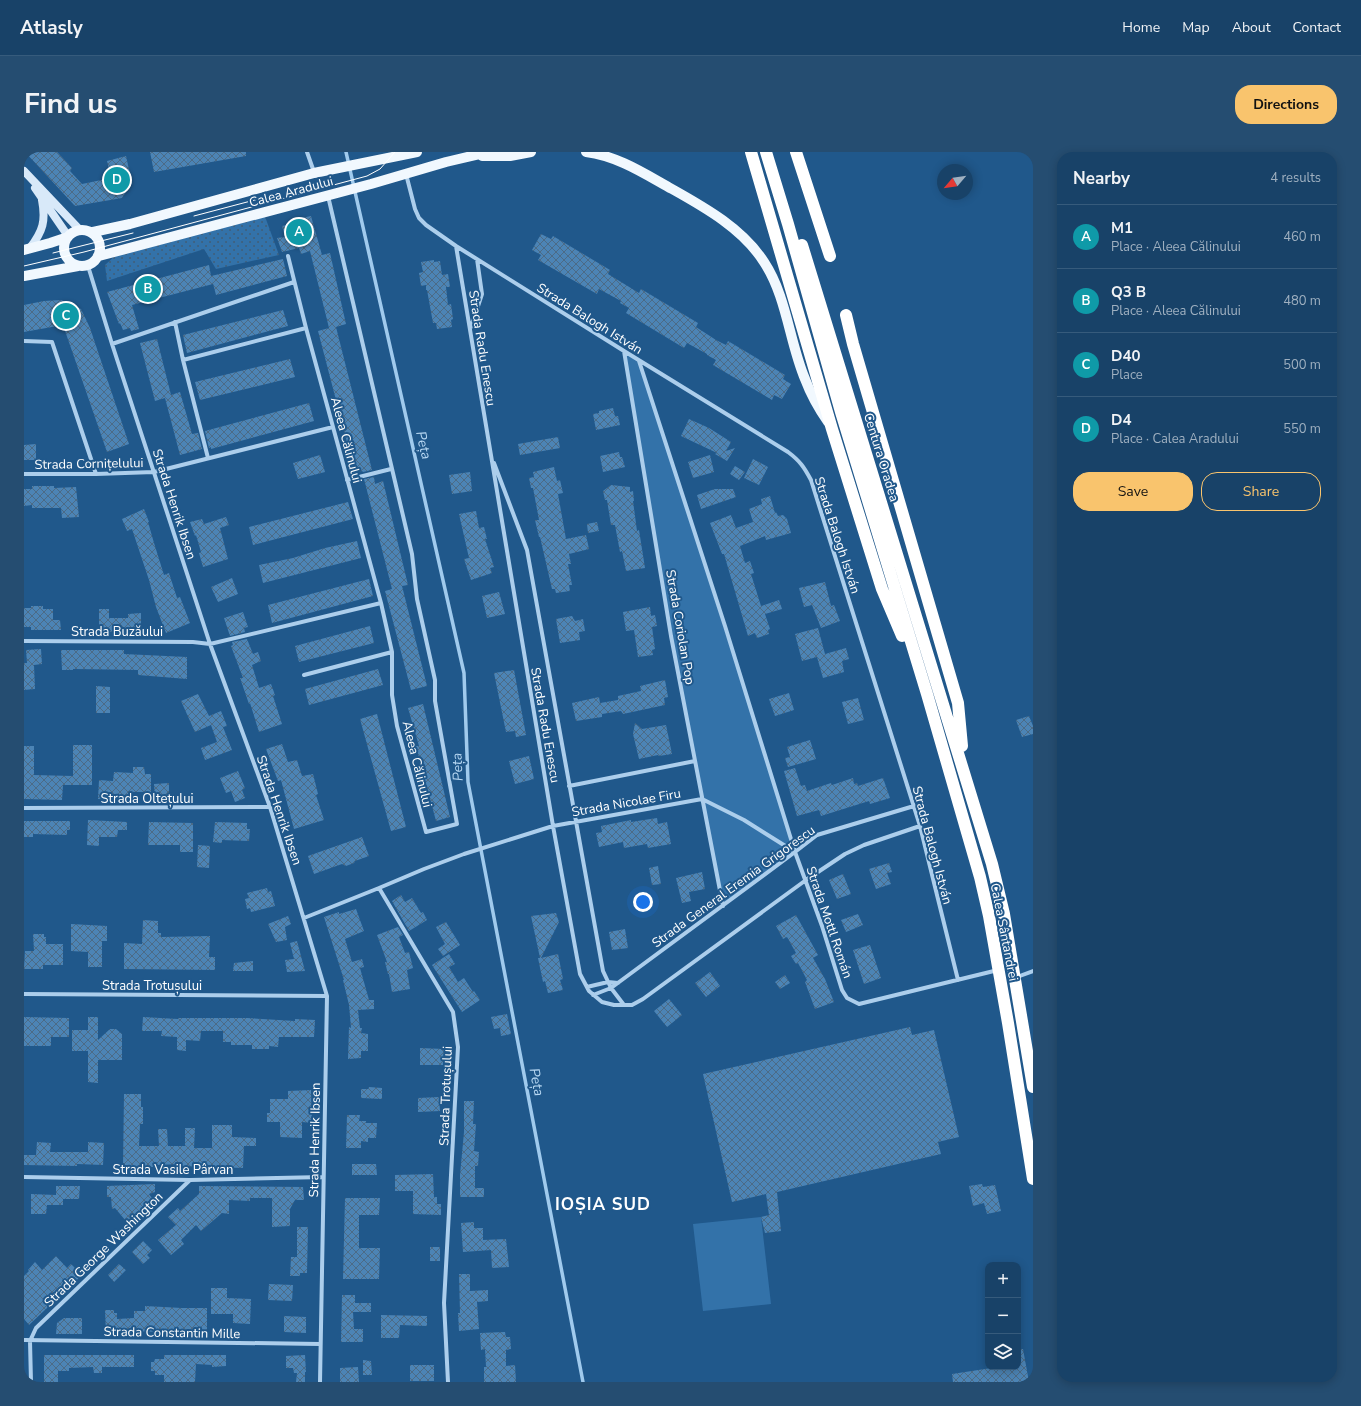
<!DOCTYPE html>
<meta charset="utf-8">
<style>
:root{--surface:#184268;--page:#254d71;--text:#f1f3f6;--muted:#9fb0c0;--line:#365b7c;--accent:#f9c46d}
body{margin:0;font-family:"Nunito Sans",sans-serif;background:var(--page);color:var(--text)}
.controls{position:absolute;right:12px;bottom:12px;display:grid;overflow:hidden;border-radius:8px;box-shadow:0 2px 10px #0003}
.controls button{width:36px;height:36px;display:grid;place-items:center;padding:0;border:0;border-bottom:1px solid var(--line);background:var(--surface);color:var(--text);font:20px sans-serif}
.compass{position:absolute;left:913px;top:12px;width:36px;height:36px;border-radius:50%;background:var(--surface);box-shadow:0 2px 10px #0003;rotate:241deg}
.you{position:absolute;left:619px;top:750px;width:14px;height:14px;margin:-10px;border:3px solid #fff;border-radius:50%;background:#1a73e8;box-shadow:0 0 0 6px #1a73e833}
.badge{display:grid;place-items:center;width:26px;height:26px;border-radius:50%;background:var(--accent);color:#fff;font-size:13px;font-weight:700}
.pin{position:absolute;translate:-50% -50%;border:2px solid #fff;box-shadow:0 1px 4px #0006}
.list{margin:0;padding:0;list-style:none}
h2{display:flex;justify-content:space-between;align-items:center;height:52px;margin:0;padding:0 16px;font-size:17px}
h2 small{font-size:13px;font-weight:400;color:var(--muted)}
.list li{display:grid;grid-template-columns:26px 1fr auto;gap:12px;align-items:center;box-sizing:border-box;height:64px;padding:0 16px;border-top:1px solid var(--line)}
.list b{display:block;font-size:15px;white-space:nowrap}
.list p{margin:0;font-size:13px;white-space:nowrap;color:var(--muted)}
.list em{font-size:13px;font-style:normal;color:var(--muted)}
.actions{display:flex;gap:8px;padding:12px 16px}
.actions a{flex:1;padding:9px 0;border:1px solid var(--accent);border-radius:16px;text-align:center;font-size:14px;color:var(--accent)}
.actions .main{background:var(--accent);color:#111}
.icon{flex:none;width:22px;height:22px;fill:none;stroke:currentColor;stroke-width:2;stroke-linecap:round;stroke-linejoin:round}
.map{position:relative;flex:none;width:1009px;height:1230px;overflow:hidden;border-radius:16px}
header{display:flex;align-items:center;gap:24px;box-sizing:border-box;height:56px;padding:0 20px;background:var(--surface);border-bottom:1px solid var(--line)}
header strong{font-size:19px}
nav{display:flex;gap:22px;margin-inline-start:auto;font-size:14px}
.intro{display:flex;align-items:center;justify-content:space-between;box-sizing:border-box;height:96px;padding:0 24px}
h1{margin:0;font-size:28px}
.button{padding:10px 18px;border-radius:16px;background:var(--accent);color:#111;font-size:14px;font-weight:700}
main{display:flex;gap:24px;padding:0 24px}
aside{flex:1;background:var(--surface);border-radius:16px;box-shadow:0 2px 10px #0003}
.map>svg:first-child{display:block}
</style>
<header>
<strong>Atlasly</strong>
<nav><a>Home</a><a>Map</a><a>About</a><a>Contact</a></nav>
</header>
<div class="intro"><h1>Find us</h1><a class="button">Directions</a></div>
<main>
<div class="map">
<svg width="1009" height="1230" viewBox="0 0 1009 1230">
<defs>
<pattern id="grass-dots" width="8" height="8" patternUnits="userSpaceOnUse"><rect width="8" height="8" fill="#3372a9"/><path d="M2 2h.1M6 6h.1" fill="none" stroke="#415d76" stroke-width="1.8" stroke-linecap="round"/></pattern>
<pattern id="building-cross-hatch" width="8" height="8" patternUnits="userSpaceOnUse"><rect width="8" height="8" fill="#4c84b5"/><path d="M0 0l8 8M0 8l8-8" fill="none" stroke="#4c6b86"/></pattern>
</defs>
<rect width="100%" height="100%" fill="#20588b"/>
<path fill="url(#grass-dots)" d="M239,59L255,103L192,117L180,97L83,129L81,113L92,103Z"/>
<path fill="#3372a9" d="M600,199L615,208L771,700L699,754L647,484Z
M737,1065L747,1152L679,1159L669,1072Z"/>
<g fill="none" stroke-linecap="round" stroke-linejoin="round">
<path stroke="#a0caed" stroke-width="3.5" d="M322,0L440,521L444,630L559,1230"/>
</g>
<path fill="url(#building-cross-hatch)" d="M1,0H33L48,16L46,19L58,32L87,26L83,9L102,4L108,31L98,46L51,54Z
M126,0H222V4L130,20Z
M287,64L298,103L306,101L322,172L312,175L348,318L339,320L338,319L331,321L294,179L305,176L286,99L277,102L275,96L258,100L253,86L261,85L258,74L270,71L269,68Z
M517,82L527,87L529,84L586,118L584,122L615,141L617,137L674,171L672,175L692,188L702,193L704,189L761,223L759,227L767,232L758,247L750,243L748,248L689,213L692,208L683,203V202L663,191L660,196L602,161L605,156L596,151L597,149L575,137L573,142L514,108L517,103L508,98Z
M259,107L263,124L192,143L187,124L189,132L108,153L115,177L107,179L106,176L99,178L96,171L95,172L83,140L185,113L187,124Z
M410,108V110L416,109L418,123L424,122L426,135H422L424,153L427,152L429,167L427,168L428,175L413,177L412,171H409L403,138H402V133L397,134L395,121L399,120L397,110Z
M37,148L57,157L66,176L105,292L83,300L39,173L0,180V153L20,149Z
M259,158L264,174L163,201L159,183Z
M133,187L147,243L156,240L168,282L174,281L178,297L156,303L141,246L131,249L116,191Z
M266,207L271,225L176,248L171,230Z
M285,251L290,269L187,297V295L185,296L181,279Z
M589,256L591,264H594L596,273L572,278L569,262L575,261V259Z
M665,267L685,276L707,290L702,299L711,296L703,309L691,302L693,301L657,284Z
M534,285L536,296L496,303L494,292Z
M12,292V308H0V293Z
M595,300L596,305H598L601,315L579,320L576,304Z
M296,303L301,320L274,327L269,311Z
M686,303L690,320L669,326L664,310Z
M729,307L744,315L735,333L720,326Z
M711,314L721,320L715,328L706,322Z
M530,315L533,329L536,328L539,341L534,342L542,387L562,383L565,397L545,402L547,412H544L548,433H545L546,439L532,441L531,437H528L516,385H515L511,368H515L509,336H507L505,326L510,325L509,320Z
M446,320L448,339L428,342L425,323Z
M350,325L351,332L359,329L384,433L378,434L403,534L387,538L361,439L368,437L340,327Z
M587,333L606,335V340L609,339L610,349H609L613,379L615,378L621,416L602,419L598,399L596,400L591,373H587L583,348H581L579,339Z
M8,334H30V336L52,335L55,365L38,366L37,356H8V353L0,354V337H8Z
M691,337H709L712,345L677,357L673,343Z
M746,344L751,361L752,360L754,364L759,363L763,367L767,381L742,388L741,384L716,394L721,411L726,409L730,421L727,422L737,454L755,448L758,457L741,462L746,477L744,478L745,482L733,486L731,481L724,484L700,402H698L686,371L707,363L712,376L729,370L725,357L738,352L737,347Z
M324,350L329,367L229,393L225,375Z
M120,357L125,370H124L130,391L140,423L145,421L153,446L156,445L166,471L142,481L132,455L125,428L108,377L103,379L98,367Z
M452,359L455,376L460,375L463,387H461L470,415L466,416L468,421L447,428L440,407L445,406L435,362Z
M202,365L205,373L196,376L204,407L179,415L175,401L177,400L172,383L171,384L166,370L178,367L180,372Z
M573,370L575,379L564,381L563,372Z
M333,389L337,406L239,431L235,413L269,406L301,396Z
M208,426L214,442L194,450L187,435Z
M345,427L349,444L248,471L244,453Z
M801,430L807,454L810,453L816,469L797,476L788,453L780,455L775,436Z
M475,440L481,462L463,466L458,444Z
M7,454H19V457H29V468H36L37,478H7V475H0V456H7Z
M626,455L627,464L631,463L633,474L628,475L631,497L628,498L629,503L614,505L610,478L602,479L599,460Z
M75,457H85V466H104V462L117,461V480H75Z
M219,460L224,475L220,476L221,480L206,484L200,466Z
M548,464L551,469L559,467L561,479L555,480L556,488L536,491L532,467Z
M346,474L350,491L275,510L271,494Z
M794,476L801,502L822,496L825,507L818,509L820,520L799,526L793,505L778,509L771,482Z
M223,487L229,502L234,500L237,509L228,513L235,536L247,532L251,543L249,544L258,572L235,580L226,551L225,552L216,526H219L207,494L209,493L208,490Z
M17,497L18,512L10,513L11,537L0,538V511H3L2,498Z
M37,498H100V502L163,505V527L114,523V518L49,517V518H38Z
M354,517L359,533L285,553L281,537Z
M490,518L502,583L492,585L491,579L482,580L470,521Z
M641,528L644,545L640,546L641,553L599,562L597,559L578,562V565L552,569L548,551L575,545L576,551L594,548V544L617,539L616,534Z
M72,534L86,535V561H72Z
M765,541L770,558L751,564L745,547Z
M174,542L185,564L197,559L203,574L199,575L208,598L181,608L177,596L193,590L187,573L171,580L157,549Z
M834,546L840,568L824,572L818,550Z
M399,552L426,665L412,669L392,594H395L384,556Z
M353,562L382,675L367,679L336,567Z
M1005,564L1009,574V582L998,585L992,568Z
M611,571L618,577L642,573L648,602L635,604L634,603L615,607L609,582Z
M786,588L792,607L764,615L761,606L766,605L763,595Z
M258,592L264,610L273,608L278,624L289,622L294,642L292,643L300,668L270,677L257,628L254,629L242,597Z
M49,593H68V633H39L38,648L0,647V594H10V623L49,624Z
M505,604L510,627L491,632L485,609Z
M109,615H120L121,622H127V640H109V649L74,647L75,628L89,629L90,620L109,621Z
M771,616L777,634L781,633L783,639L807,631L808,633L829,626L830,632L833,631L834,634L859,626L866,646L846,652L845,649L797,664L795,658L773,664L760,619Z
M214,619L221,636L218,638L221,646L211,650L207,639L202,641L196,626Z
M145,631V647H131L130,632Z
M633,666L634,672L643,670L647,692L624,696L623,692L600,696L599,690L575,695L572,681L578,680L577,674L607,668V670Z
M64,668L103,670V678H94L93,685H75V694L63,693Z
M0,669H46V678H43V683L9,682V685H0Z
M125,670L169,671V700H156V693H124Z
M191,670L223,671V677H226L225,689L198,688V691L189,690Z
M338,685L345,704L331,709L330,711L322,714L318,712L290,722L284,704Z
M174,693L186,694L185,716L173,715Z
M865,711L868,720L863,721L867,732L852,737L845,717Z
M634,714L637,732L628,733L625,716Z
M678,720L681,737L665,740L667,749L658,751L652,726Z
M819,722L827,742L813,747L805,728Z
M243,736L244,740L247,739L251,754L227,760L226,756L223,757L221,747L225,746L223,741Z
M377,743L381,750L388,746L397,761L399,760L403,768L385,779L368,749Z
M332,757L340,779L321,787L328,810L338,807L340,815L336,816L345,848H350V857L334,858L336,876H338L337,881L344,882V899H337V906L324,907L325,875L327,876L325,853L319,828H320L300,765L315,760V762Z
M532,761L535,770L517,806L534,802L539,827L536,828L539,838L524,841L521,829L519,830L514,806H516L507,764Z
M834,762L839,773L822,780L817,768Z
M772,763L794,803L789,806L801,827L810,850L791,857L781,830L783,828L774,811L772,812L767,804L772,801L763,785L759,787L752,774Z
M264,764L267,772L261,775L263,788L252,790L244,772Z
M119,768L134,769V781H137V785L186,784L185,805H191V818L100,817V791L118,792Z
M422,770L436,793L419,804L414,797L421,792L412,775Z
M47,772L83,774V789H78V815H64V800L47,799Z
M374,775L379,783L375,785L381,801L385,800L389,816L383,818L386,837L368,840L365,822H364L361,810H363L353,783Z
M601,777L604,796L588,798L585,780Z
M9,782H20V785H22V792H39V813H19V817H0L1,799H10Z
M273,789L281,819L263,820L261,808L270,807L266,791Z
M846,793L857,826L840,832L829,798Z
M425,802L431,812L425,815L434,830L440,826L449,840L450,839L456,848L438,860L408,813Z
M229,809V819H209L210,811Z
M686,820L696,834L682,845L671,831Z
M761,823L766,831L756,837L751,830Z
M645,847L658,863L643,875L630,859Z
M483,862L487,882L477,884L476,876L470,877L467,865Z
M0,865L45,866V885H27V894H0Z
M64,865H74V888L86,877H92L98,882V908H74V931L64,930V899H48V878H64Z
M119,865L154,867V866H223L271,869V867L291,868L290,885H255L254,895L245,894V897H228V893H207V890H199V879H177L176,889L162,888V899L153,898V885L137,884L138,879H118Z
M886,875L888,883L910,878L935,985L914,990L917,1002L753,1040L757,1079L741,1081L737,1065L745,1063L742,1042L708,1050L679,922Z
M396,896L420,897L419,913H396Z
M345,935L358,936V947L337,946V937H344Z
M287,938L288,971L278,970V986L256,985V970H243V961H246V947H264V939Z
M100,942H117V955H119V972H116L115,994H135L134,977H143L144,994H161V976H171L170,996H188V973H208V985L232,986V994H220L219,1016L155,1014L156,1012L132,1013V1015L99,1014Z
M415,945L416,959L394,960V946Z
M440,949H450L449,972H452L450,999L455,1000L454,1014H451V1036H460V1045H436V1023L440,980Z
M323,963H336L335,969H342V971H353L352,986H344V990L337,989V996H322Z
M13,990L27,991L26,1000H64V990L80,991L79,1013L53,1012V1014L0,1013V1003H12Z
M328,1012H352L353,1023H328Z
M409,1022L410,1045H413V1052H417V1063L389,1062V1039H371V1023Z
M131,1032V1040L125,1042L132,1052L107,1075L91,1056L88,1057L87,1045H83V1034Z
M958,1032L959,1035L971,1033L977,1059L963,1062L960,1051L949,1054L945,1034Z
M32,1034H56L55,1047H39V1053H23L22,1062H7V1042L32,1043Z
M175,1034L279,1035L280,1048H271L266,1057V1074L248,1075V1046H226V1049L205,1048V1062L198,1061L177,1079L172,1073L157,1088L160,1092L147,1103L134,1088L152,1073L144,1065L154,1056L156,1059L175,1042Z
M321,1046H356L355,1063H335V1096H356L355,1127H319Z
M450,1070V1076H459V1088L482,1087L485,1115L468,1116L467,1098L439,1100L437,1071Z
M273,1075H284L283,1121H276V1124H266L267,1105H273Z
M119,1089L128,1098L123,1103L126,1106L119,1112L108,1100Z
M406,1095H416V1109H406Z
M32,1104L43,1116L47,1112L58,1123L5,1173L0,1167V1124L5,1119L4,1118L11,1110L18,1118Z
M95,1112L102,1118L90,1130L84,1123Z
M435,1122H446V1139L464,1138V1149L453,1150L455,1177L435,1179L434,1161H436Z
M245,1132L269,1133L268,1149L244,1148Z
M187,1136H203V1146L227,1147L226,1172L209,1171V1162H187Z
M318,1143H331V1151H347V1160H329L330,1177H339V1190H317Z
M121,1154L158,1156H183V1183H167V1181L142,1180L96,1179V1182H82L81,1158H90V1161H93V1167L110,1166V1159H121Z
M357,1163L403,1164V1174L376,1173L375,1186H357Z
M260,1164L282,1165V1181L260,1180Z
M40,1166H58V1182H32L33,1171Z
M481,1180L482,1185H486L487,1197L482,1198V1214L491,1213L492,1230H460V1215H462L461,1197L457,1198L456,1181Z
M994,1197H999L1005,1230H929L928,1222L974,1215H994Z
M20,1203H110V1215H78V1221H70L69,1215L45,1216V1219H34V1230H20Z
M140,1203H202V1214L188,1215V1213L172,1212L171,1230H140V1223H131V1219H127V1210H130L131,1207H140Z
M281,1203L282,1220H281V1230H272L273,1221H270L269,1216H262V1204Z
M339,1208L347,1209L348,1223H339Z
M386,1213H410V1229H386Z
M334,1215L335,1230H316V1216Z"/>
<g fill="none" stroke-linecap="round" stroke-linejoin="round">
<path stroke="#acceec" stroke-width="4" d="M283,0L290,20
M382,22L391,57L395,66L402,73L432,94L600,199L764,300C776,309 780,315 787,328L896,674L934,828
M432,94L529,674L556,822L565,839L578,850L590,853H608L619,847L782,728L821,702L840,693L896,674
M264,104L282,176L357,451L368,500V543L373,574L402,680L433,672L411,549V528L393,447L388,402L304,44
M64,114L88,192L186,492L246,655L303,844L296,1230
M151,170L159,208L184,306
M447,175L458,142L453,107
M0,189L28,190L72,322
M88,192L270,130
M600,199L647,484L699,754
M159,208L282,176
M615,209L701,474L771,700L798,774L818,838L823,846L835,852L974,818
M470,311L503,398L579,819L587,836L600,853
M0,322H72L130,320L309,275
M323,328L367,317
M0,489L169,490L186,492L357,451
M280,523L368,500
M545,634L671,609
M678,647L720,668L771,700
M0,656L246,655
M355,736L400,717L440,702L529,674L678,647
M280,766L355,736L429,860L434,895L420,1151L424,1230
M993,825L1009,819
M563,835L584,830L594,831
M0,842L303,844
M569,843L587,836L771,700L793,683L890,654
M0,1025L166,1028L299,1025
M0,1188L296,1192
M7,1230L6,1189L12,1176L166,1028"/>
<path stroke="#d8e9f9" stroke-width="8" d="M0,19L55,77
M11,36L44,84
M6,96C19,79 22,69 18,48"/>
<path stroke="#f1f8fe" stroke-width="10" d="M562,0C594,4 621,22 648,37C682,56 719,77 740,110C763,145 765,189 781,227C787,243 795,257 804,270
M458,4H486L507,0
M40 96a18 18 0 1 1 36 0a18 18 0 1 1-36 0Z
M69,80L106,72L290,21L393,0
M0,98L26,91L44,85
M75,104L347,32L422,10L465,0
M0,124L54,114"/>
<path stroke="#fff" stroke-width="12" d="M727,0L808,277L858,437L878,484
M742,0L764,72L817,260L903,542L956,725L965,764L984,871L1009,1027
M772,0L806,104
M778,93L968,712L980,762L1009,935
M822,163L829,192L934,551L938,594"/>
<path stroke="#fff" stroke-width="1" d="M170,64L242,45
M29,101L109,81
M0,114L60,100L343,24L356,17L371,0"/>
</g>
<g text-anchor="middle" stroke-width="4" stroke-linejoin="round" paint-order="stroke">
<g font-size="13" fill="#fff" stroke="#20588b">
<text transform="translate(267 39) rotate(-15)" y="5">Calea Aradului</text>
<text transform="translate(566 166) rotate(32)" y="5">Strada Balogh István</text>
<text transform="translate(459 196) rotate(81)" y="5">Strada Radu Enescu</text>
<text transform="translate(323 288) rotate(75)" y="5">Aleea Călinului</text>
<text transform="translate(858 305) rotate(73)" y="5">Centura Oradea</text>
<text transform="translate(65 311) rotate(-1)" y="5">Strada Cornițelului</text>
<text transform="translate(151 352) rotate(72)" y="5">Strada Henrik Ibsen</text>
<text transform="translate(814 383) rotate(72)" y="5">Strada Balogh István</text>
<text transform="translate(657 475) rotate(80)" y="5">Strada Coriolan Pop</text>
<text x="93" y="484">Strada Buzăului</text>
<text transform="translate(522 573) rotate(80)" y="5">Strada Radu Enescu</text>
<text transform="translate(394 612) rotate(76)" y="5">Aleea Călinului</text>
<text x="123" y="651">Strada Oltețului</text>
<text transform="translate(602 650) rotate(-10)" y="5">Strada Nicolae Firu</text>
<text transform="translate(256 658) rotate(71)" y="5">Strada Henrik Ibsen</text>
<text transform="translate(909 693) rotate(75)" y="5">Strada Balogh István</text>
<text transform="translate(709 734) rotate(-36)" y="5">Strada General Eremia Grigorescu</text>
<text transform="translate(806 770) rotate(71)" y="5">Strada Mottl Román</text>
<text transform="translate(981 780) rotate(79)" y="5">Calea Sântandrei</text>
<text x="128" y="838">Strada Trotușului</text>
<text transform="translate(421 944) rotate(-88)" y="5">Strada Trotușului</text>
<text transform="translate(290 988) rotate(-89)" y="5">Strada Henrik Ibsen</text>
<text x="149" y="1022">Strada Vasile Pârvan</text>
<text transform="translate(79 1097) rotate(-44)" y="5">Strada George Washington</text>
<text transform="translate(148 1180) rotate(1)" y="5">Strada Constantin Mille</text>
</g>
<g font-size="14" font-style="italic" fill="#b8d8f3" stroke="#20588b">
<text transform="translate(400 293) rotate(77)" y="5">Peța</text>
<text transform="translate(433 615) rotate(-93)" y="5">Peța</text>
<text transform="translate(513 930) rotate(79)" y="5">Peța</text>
</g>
<g font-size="17" font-weight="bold" letter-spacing="1" fill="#fff" stroke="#20588b">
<text x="579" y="1058">IOȘIA SUD</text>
</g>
</g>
</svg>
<div class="controls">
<button>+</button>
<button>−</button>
<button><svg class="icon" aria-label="layers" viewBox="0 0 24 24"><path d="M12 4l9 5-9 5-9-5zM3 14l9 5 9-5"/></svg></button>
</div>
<svg class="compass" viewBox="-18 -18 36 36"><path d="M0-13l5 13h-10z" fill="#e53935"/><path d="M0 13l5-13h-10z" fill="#9fb0c0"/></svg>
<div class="you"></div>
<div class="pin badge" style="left:275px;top:80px;background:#0f9aa8">A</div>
<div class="pin badge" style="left:124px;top:137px;background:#0f9aa8">B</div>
<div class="pin badge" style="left:42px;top:164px;background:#0f9aa8">C</div>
<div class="pin badge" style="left:93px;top:28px;background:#0f9aa8">D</div>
</div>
<aside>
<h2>Nearby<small>4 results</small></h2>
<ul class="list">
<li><span class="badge" style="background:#0f9aa8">A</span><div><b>M1</b><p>Place · Aleea Călinului</p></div><em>460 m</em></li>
<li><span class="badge" style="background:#0f9aa8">B</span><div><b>Q3 B</b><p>Place · Aleea Călinului</p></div><em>480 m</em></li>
<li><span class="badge" style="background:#0f9aa8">C</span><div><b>D40</b><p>Place</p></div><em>500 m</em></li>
<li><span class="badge" style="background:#0f9aa8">D</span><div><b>D4</b><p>Place · Calea Aradului</p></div><em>550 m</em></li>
</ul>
<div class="actions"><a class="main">Save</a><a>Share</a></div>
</aside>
</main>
